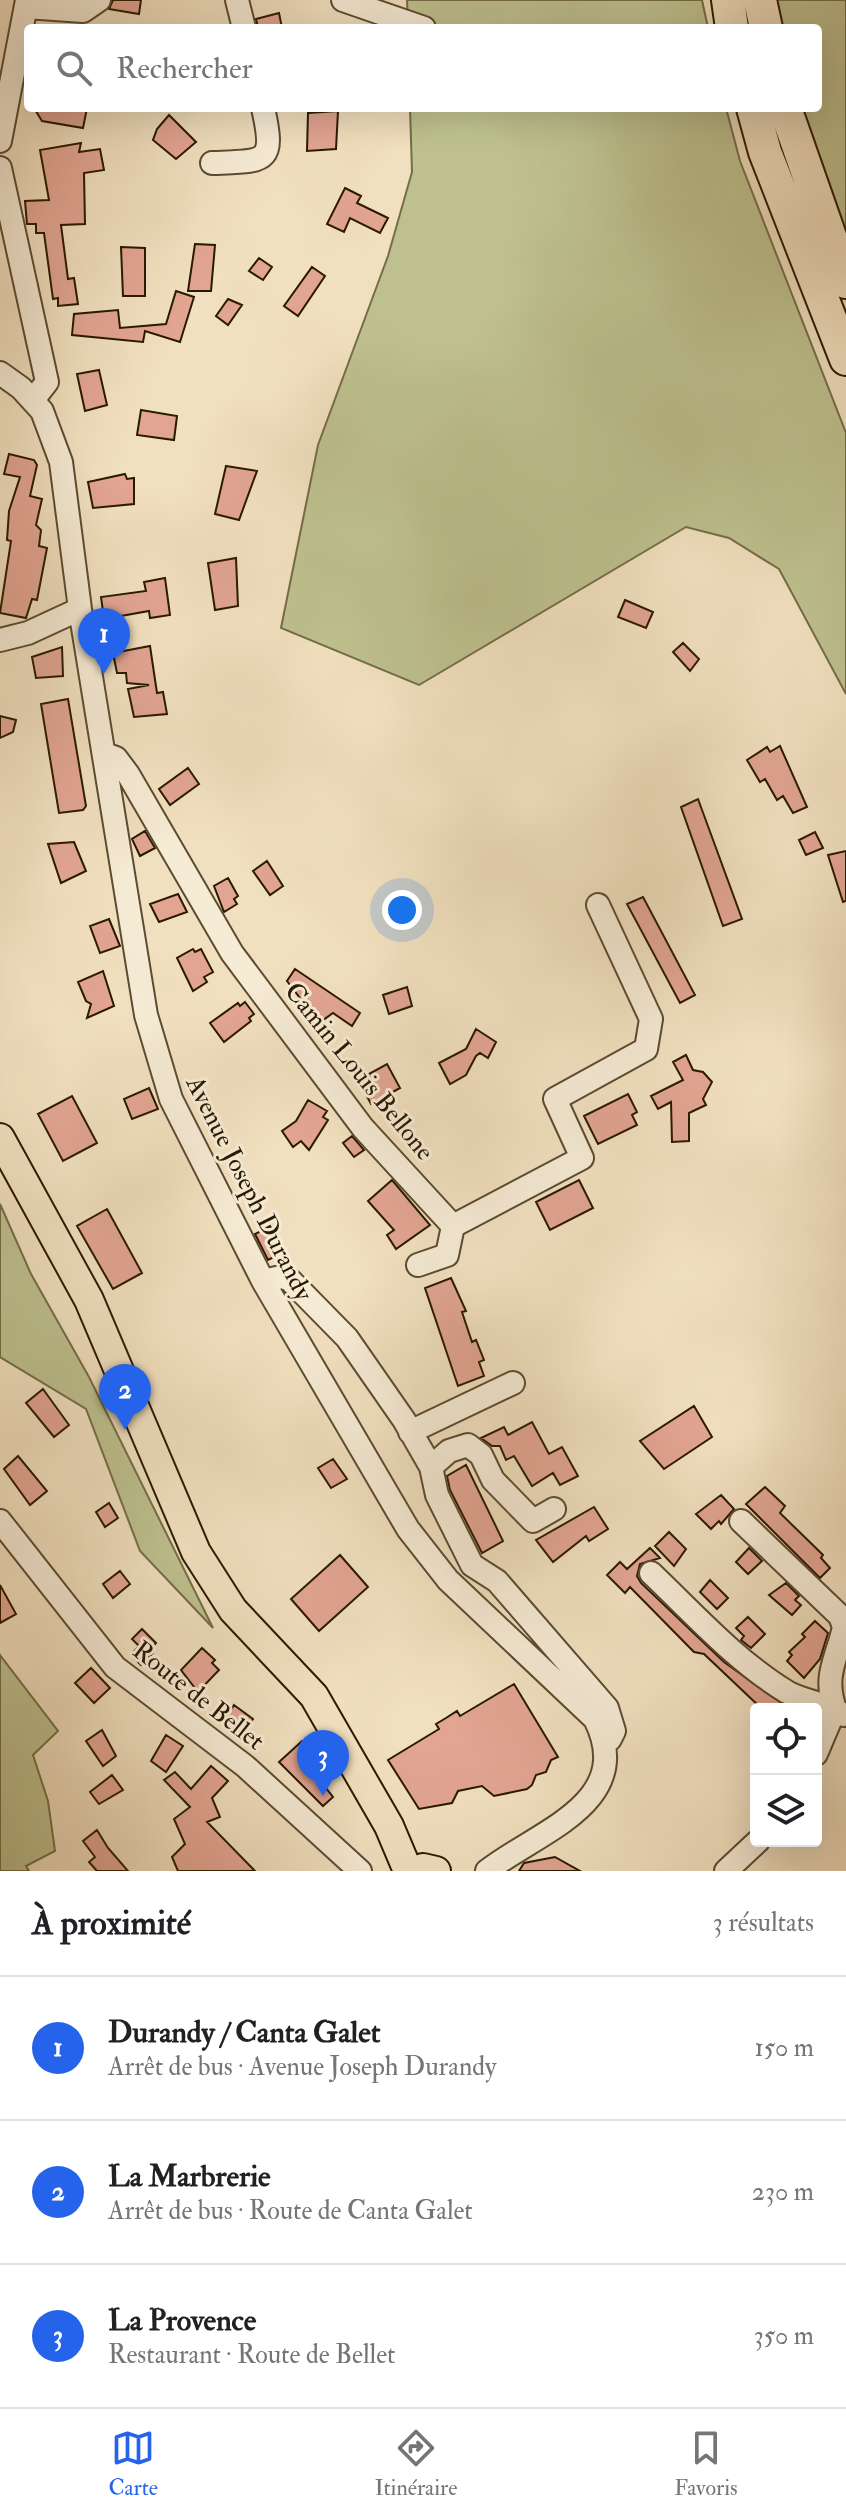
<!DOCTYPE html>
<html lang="fr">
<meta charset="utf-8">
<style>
:root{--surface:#fff;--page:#f2f2f2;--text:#202124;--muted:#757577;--line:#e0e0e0;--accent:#2563eb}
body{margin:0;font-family:"IM FELL Double Pica",serif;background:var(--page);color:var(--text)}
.controls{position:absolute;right:24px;bottom:24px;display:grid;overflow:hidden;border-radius:8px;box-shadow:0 8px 32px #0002}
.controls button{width:72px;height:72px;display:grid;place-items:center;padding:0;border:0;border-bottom:2px solid var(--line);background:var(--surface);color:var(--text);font:40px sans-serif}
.you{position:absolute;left:402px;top:910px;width:28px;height:28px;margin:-20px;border:6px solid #fff;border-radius:50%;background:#1a73e8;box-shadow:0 0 0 12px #1a73e833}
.badge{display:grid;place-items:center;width:52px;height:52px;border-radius:50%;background:var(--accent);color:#fff;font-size:26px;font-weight:700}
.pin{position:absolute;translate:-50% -66px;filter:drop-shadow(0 2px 4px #0008)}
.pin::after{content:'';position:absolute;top:42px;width:28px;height:24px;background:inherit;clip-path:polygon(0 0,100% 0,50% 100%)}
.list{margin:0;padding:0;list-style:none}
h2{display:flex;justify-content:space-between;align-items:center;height:104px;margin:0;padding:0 32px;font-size:34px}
h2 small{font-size:26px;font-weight:400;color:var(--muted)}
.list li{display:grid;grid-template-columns:52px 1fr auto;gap:24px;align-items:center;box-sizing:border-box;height:144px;padding:0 32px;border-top:2px solid var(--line)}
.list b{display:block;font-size:30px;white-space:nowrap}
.list p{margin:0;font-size:26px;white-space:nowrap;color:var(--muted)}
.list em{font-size:26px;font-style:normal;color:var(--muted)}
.icon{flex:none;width:44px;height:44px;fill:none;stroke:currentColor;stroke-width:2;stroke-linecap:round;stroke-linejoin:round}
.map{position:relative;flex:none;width:846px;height:1871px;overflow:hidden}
.search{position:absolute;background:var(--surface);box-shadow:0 8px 32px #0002;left:24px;right:24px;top:24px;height:88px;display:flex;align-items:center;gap:20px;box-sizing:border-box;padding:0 28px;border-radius:8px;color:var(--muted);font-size:30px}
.sheet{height:536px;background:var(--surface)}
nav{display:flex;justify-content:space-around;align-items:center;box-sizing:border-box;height:112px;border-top:2px solid var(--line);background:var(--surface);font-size:22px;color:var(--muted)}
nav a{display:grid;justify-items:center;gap:4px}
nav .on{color:var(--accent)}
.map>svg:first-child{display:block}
</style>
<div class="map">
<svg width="846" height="1871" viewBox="0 0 846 1871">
<rect width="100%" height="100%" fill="#f1e0bf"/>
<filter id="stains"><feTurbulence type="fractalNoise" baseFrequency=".0025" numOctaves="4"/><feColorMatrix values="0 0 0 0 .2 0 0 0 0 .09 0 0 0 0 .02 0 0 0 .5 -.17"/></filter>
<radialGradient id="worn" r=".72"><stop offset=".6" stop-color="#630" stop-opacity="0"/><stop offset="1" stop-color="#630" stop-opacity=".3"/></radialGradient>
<path fill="#bec18f" stroke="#746d48" stroke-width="2" d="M407,0H702L708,28H408Z
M777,0H846V234L801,108H818V28H782Z
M410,108H726L740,161L846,433V694L779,569L729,538L686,527L419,685L281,628L318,445L388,256L412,172Z
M0,1204L31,1274L89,1377L213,1628L140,1551L86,1409L0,1357Z
M0,1655L58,1731L33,1755L48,1801L55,1851L26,1866L29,1871H0Z"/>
<path fill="#e2a592" stroke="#2a1902" stroke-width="2" d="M113,0H141L139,14L109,9Z
M279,13L282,28H258L256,19Z
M34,108H87L83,128L42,121Z
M338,111L336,149L307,151L308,113Z
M169,115L196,142L176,159L153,140L157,129Z
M81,143L79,152L100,149L104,170L84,173L85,224L61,225L68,279L74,278L78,304L58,306V298L53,299L44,233H36V224H27L25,201L49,200L40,150Z
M345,188L361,196L357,203L388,218L380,233L350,218L344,232L327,224Z
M195,244L215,245L211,291H188Z
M121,247L145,248V296H123Z
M259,258L272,267L263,280L249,271Z
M312,267L325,276L298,316L284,306Z
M176,291L194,297L180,342L145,331L143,342L72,335L74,314L118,310L120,328L166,324Z
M228,299L242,305L228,325L216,316Z
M99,370L107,405L85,411L77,374Z
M141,410L177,416L174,440L137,435Z
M9,454L34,460L37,465L30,496L42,499L36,525L41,530L39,546L47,548L37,600L32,599L26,618L0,613L11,541L7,540L9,511L20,477L4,474Z
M226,466L257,471L239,520L215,514Z
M125,474L127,479L134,478V504L93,508L88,482Z
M236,558L238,606L215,610L208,563Z
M165,578L170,615L150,618L149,611L104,619L101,597L146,591L144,582Z
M625,600L653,612L646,628L618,617Z
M683,643L699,659L690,671L673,652Z
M150,646L157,693L163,692L167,714L134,717L128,689L149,685L127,683L126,673H117L113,653Z
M62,647L63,676L36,678L32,657Z
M68,699L86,806L83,810L59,813L41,704Z
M0,716L16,720L13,732L0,738Z
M780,746L807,807L793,813L783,796L777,800L765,779L760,782L747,760L767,747L770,752Z
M188,768L199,784L170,805L159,789Z
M698,799L742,919L723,926L681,807Z
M145,831L155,848L140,856L132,839Z
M815,832L823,848L806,855L799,840Z
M74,842L86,871L61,883L48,844Z
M846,851V901L843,902L828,855Z
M267,861L283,886L270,895L253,871Z
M228,878L238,896L234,899L237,904L224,912L214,886Z
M178,894L187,912L159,922L150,904Z
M643,897L695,995L680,1003L627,904Z
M109,919L120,946L100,953L90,926Z
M193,949L195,952L201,949L213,972L204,977L207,982L193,991L177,958Z
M295,969L360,1013L352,1026L333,1013L319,1023L287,981Z
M103,971L114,1006L87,1018L91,1004L86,1001L78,982Z
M407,987L412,1006L389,1014L383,995Z
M245,1002L254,1014L249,1018L251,1021L224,1042L210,1023L238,1003L240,1006Z
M476,1029L496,1042L488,1058L480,1053L476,1056L466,1075L450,1084L439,1063L466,1049Z
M686,1055L693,1070L703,1072L712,1082L703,1099L706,1105L689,1113V1141L672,1142L671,1102L658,1109L651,1096L683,1080L673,1062Z
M387,1064L400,1088L371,1104L358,1080Z
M149,1088L158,1109L132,1119L124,1099Z
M628,1094L637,1112L632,1115L637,1125L598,1144L584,1116Z
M72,1096L97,1143L63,1161L38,1114Z
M308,1100L327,1111L323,1117L328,1120L309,1150L301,1141L293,1147L282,1131L296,1121Z
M352,1136L364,1150L354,1157L343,1143Z
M392,1180L430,1225L396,1249L387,1235L394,1230L368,1201Z
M579,1180L593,1208L550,1230L536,1202Z
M107,1209L142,1273L113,1289L77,1226Z
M270,1226L284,1252L268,1260L255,1234Z
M451,1278L466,1311L462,1312L472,1342L476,1340L484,1360L479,1362L484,1376L458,1386L425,1288Z
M43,1389L69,1425L54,1437L26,1403Z
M694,1406L712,1437L664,1469L640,1441Z
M532,1422L549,1454L562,1447L578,1476L560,1485L553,1473L532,1486L514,1456L506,1460L500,1446H492L481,1438L504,1427L508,1435Z
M18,1456L47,1491L30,1505L4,1469Z
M333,1459L347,1479L331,1488L318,1468Z
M466,1465L503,1541L482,1553L450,1490L447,1476Z
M765,1487L785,1506L780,1513L823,1555L821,1558L830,1568L820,1578L746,1504Z
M721,1495L734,1509L721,1524L719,1521L711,1529L696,1514Z
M109,1503L118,1518L105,1527L96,1512Z
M594,1507L608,1529L589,1541L586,1536L553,1562L536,1540Z
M669,1532L686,1549L674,1566L655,1546Z
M650,1548L660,1558L640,1564L637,1576L641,1583L724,1662L790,1709H762L704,1654L694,1652L630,1587L625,1593L607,1575L620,1562L627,1569Z
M749,1548L762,1561L748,1574L736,1562Z
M340,1555L368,1587L319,1631L291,1599Z
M120,1571L130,1584L113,1598L103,1584Z
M710,1580L728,1598L717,1609L700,1592Z
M786,1583L799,1596L795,1600L801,1605L792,1615L769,1595Z
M0,1585L16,1614L0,1623Z
M748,1617L765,1634L751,1648L741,1640L744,1636L736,1628Z
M815,1621L828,1633L820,1659L804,1678L787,1661L792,1655L789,1652L805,1637L802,1634Z
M142,1629L156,1643L150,1649L153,1653L141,1665L131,1655L139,1646L132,1639Z
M202,1648L215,1660L212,1663L219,1670L198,1692L181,1670Z
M91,1668L110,1688L94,1703L75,1683Z
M514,1684L558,1757L551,1760L546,1772L536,1775L532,1785L527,1789L494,1796L482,1786L458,1791L452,1803L419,1809L388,1760L439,1729L436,1724L446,1718L457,1711L460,1716Z
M234,1705L253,1719L246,1730L239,1725L236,1731L223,1723Z
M102,1730L116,1756L103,1766L86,1741Z
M166,1735L183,1746L166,1772L151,1761Z
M302,1741L313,1751L307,1758L318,1768L314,1773L333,1797L323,1806L279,1762Z
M211,1766L228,1781L212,1798L220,1817L207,1822L255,1871H178L172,1857L185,1844L174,1819L190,1807L164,1780L175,1772L191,1789Z
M112,1775L123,1790L99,1804L90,1792Z
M97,1830L108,1848L128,1871H97L89,1862L95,1857L83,1841Z
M555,1857L580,1871H519L524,1863Z"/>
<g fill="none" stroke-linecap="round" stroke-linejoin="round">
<g stroke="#5c4b31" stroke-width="26">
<path id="minor" d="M237,0L244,28
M343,0L424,28
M26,7L83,11L99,0
M0,141L27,0
M212,163C265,161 276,165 263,108
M0,168L47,382L33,400
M0,373L21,388L42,411L61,462L80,609L146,1015L171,1099L263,1281L408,1529L448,1580L595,1719C637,1803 538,1831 487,1871
M0,640L28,633L80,609
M105,754L116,758L128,774L232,953L363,1128L453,1226L582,1158L555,1099L646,1049L651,1019L598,905
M418,1265L447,1255L453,1226
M263,1281L281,1277L289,1279L347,1338L404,1420L431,1467L437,1495L472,1565L497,1581L607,1708L614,1731L610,1739
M410,1432L513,1383
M431,1467L449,1451L468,1445L481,1455L493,1480L533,1521L554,1509
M0,1521L115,1667L245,1766L360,1871
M741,1521L840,1616L844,1627C837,1659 823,1675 835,1709L816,1754
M651,1573C694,1614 736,1661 787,1692C805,1702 828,1703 843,1715
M726,1871L758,1841"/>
</g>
<g stroke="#2a1902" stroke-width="32">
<path id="major" d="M0,1138L89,1300L196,1552L233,1610L314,1696L389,1826L408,1871
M414,1871L423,1868L436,1871"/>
</g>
<g stroke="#2a1902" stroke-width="36">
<path id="highway" d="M728,0L732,28
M760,0L766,28
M753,108L765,152L846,359
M785,108L846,282"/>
</g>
<use href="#minor" stroke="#f6ebd5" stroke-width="22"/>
<use href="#major" stroke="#f1e0bf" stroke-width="28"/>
<use href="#highway" stroke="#f1e0bf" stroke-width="32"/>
</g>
<g text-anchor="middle" stroke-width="6" stroke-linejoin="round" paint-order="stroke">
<g font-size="26" fill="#2a1902" stroke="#f6ebd5">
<text transform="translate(360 1071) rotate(51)" y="9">Camin Louis Bellone</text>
<text transform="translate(250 1188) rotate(63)" y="9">Avenue Joseph Durandy</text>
<text transform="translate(199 1695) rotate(38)" y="9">Route de Bellet</text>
</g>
</g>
<rect width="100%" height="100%" filter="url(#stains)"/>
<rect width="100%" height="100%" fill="url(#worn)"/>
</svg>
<div class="controls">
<button><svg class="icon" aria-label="locate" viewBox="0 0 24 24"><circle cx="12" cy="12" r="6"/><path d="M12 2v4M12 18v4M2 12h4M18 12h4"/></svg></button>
<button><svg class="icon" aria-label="layers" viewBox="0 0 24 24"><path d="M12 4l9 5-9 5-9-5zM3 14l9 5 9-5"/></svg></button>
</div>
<div class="you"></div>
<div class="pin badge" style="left:104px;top:674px">1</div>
<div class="pin badge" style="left:125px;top:1430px">2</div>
<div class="pin badge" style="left:323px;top:1796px">3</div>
<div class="search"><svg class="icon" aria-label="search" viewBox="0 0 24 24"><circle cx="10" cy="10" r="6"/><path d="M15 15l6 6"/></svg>Rechercher</div>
</div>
<section class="sheet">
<h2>À proximité<small>3 résultats</small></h2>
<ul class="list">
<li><span class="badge">1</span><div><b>Durandy / Canta Galet</b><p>Arrêt de bus · Avenue Joseph Durandy</p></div><em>150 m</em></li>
<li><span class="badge">2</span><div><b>La Marbrerie</b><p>Arrêt de bus · Route de Canta Galet</p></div><em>230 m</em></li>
<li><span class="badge">3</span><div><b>La Provence</b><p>Restaurant · Route de Bellet</p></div><em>350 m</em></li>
</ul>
</section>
<nav>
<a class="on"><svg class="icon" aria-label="map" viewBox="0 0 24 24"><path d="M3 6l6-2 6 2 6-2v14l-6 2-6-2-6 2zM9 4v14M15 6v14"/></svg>Carte</a>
<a><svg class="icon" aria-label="directions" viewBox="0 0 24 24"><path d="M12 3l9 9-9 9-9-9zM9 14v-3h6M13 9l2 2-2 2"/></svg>Itinéraire</a>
<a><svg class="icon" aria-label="saved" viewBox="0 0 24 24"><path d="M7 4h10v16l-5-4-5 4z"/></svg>Favoris</a>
</nav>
